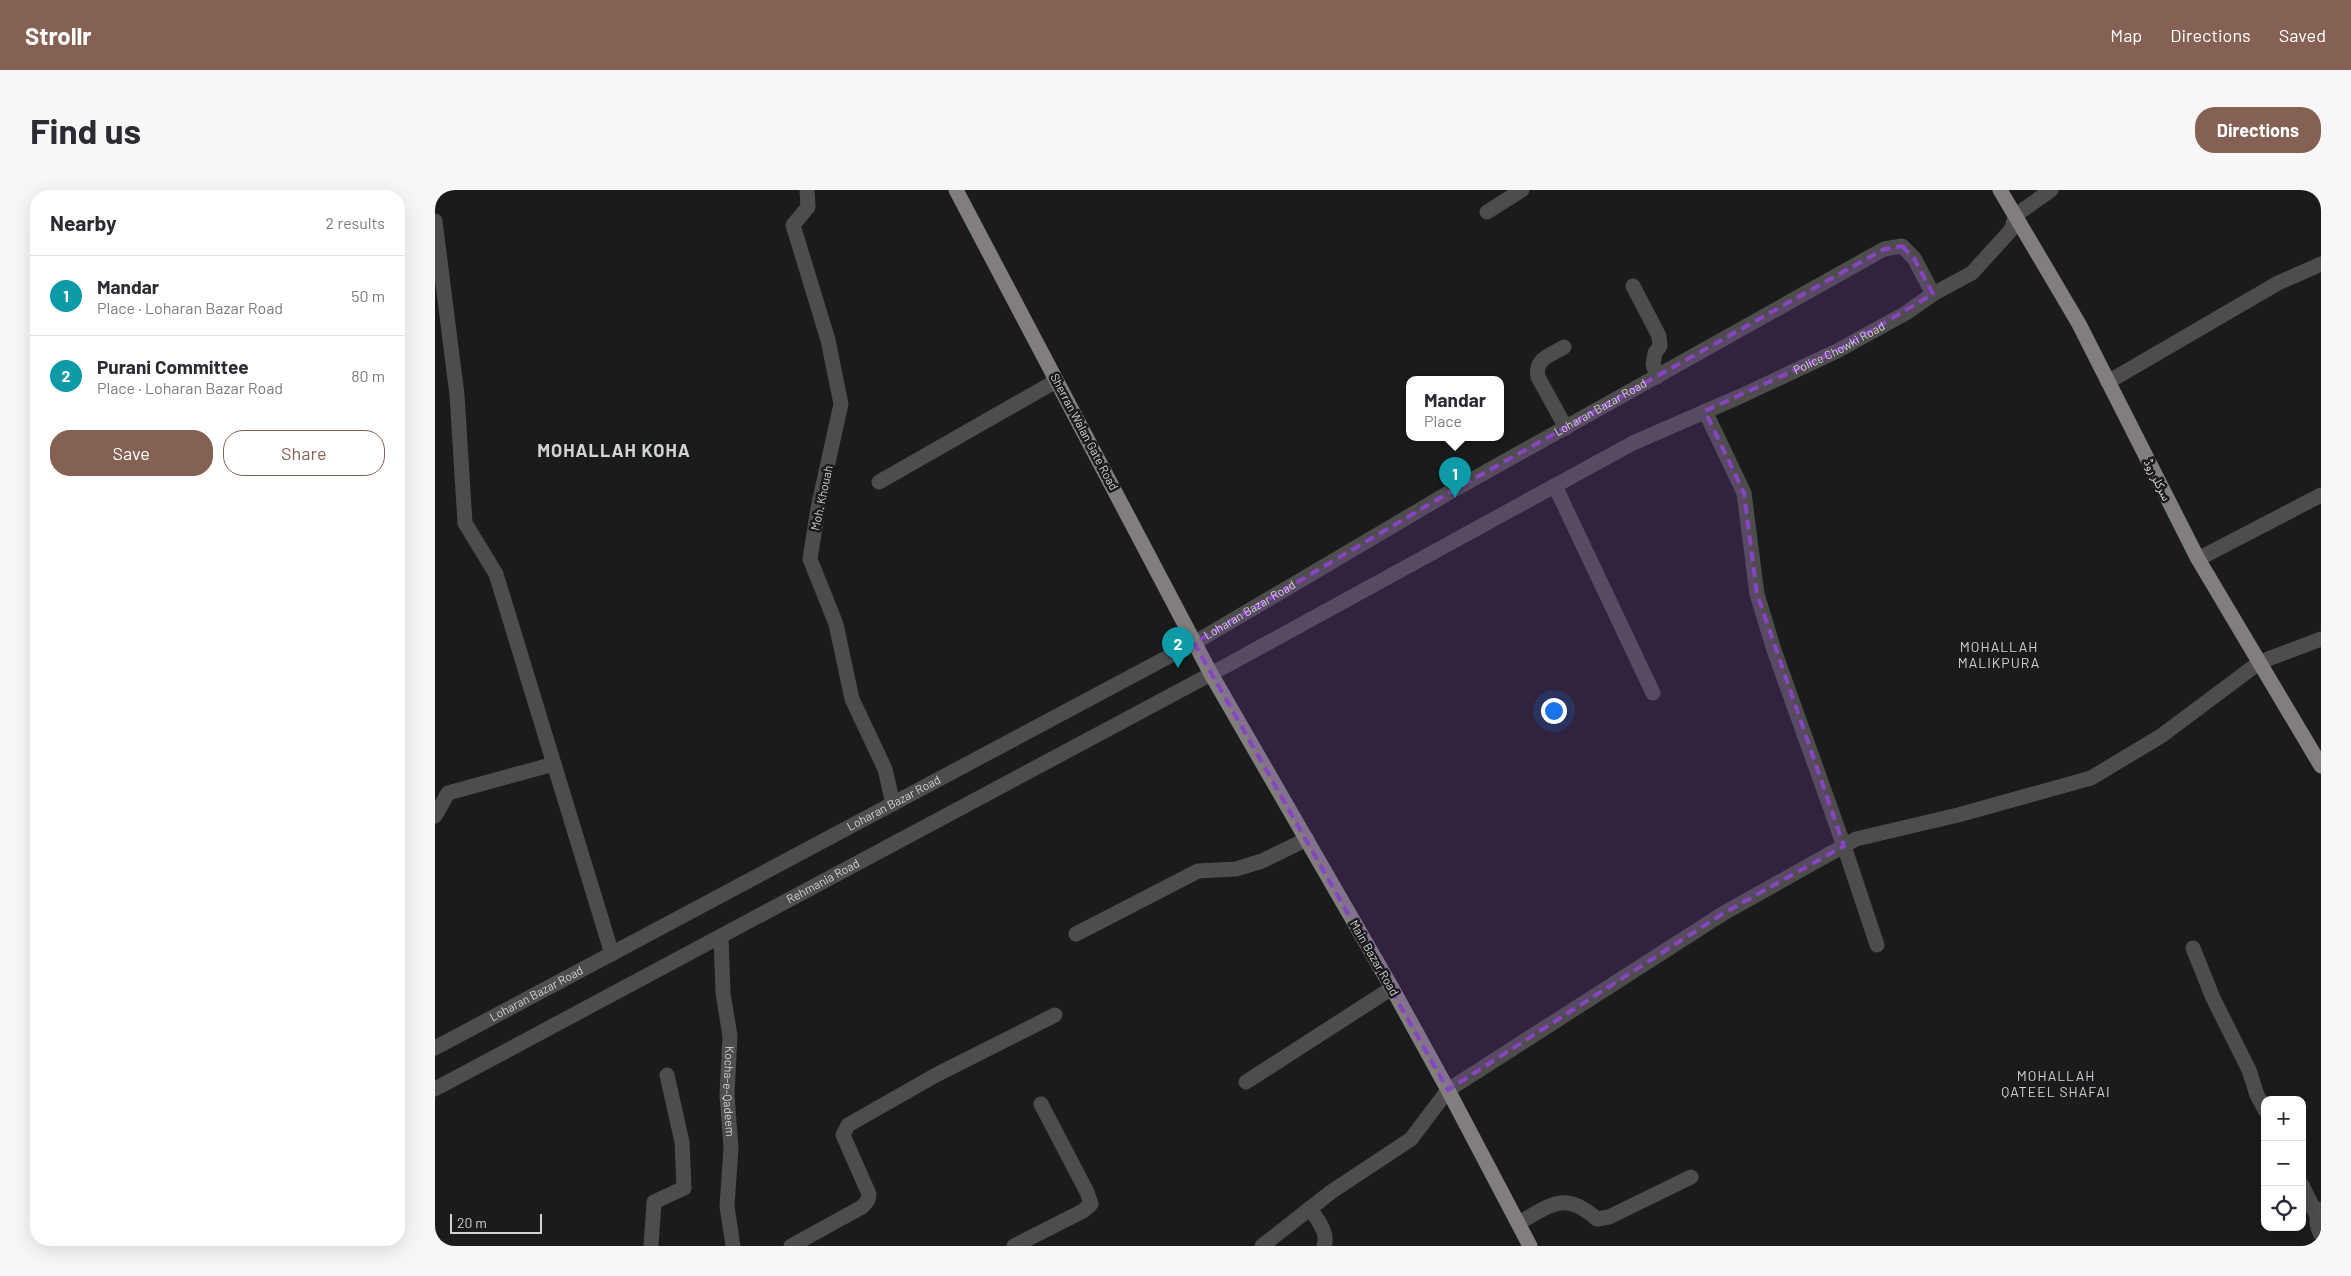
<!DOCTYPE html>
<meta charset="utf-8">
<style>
:root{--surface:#fff;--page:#f7f7f7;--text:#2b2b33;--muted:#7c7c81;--line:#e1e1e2;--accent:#846153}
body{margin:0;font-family:Barlow,"Noto Sans Arabic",sans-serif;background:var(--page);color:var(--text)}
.controls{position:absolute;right:15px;bottom:15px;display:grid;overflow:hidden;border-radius:10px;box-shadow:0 5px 20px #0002}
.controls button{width:45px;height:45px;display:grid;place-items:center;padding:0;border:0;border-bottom:1px solid var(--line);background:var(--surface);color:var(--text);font:25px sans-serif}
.scale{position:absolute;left:15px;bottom:12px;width:92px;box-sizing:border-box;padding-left:5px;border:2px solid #d1d2d3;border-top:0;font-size:14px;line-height:18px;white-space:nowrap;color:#d1d2d3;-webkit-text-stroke:4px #191b1d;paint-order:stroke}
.you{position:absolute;left:1118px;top:520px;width:18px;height:18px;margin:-12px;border:4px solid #fff;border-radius:50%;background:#1a73e8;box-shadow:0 0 0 8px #1a73e833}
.badge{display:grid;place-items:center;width:32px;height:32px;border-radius:50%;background:var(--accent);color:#fff;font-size:16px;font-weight:700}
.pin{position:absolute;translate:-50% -41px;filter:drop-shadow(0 1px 2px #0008)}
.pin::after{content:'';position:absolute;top:26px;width:18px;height:15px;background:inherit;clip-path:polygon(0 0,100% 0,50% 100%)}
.popup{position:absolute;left:971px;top:186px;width:98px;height:65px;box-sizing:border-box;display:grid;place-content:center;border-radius:10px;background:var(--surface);filter:drop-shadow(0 1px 4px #0005);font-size:16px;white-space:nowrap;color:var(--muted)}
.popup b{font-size:19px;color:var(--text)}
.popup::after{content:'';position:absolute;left:50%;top:100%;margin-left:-10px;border:10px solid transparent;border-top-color:var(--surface)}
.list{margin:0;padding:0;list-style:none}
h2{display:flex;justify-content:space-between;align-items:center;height:65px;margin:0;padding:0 20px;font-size:21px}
h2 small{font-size:16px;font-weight:400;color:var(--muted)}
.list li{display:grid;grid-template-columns:32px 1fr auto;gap:15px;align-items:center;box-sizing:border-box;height:80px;padding:0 20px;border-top:1px solid var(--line)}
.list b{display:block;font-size:19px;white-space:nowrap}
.list p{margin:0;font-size:16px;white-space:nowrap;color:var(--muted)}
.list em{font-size:16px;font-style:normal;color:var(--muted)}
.actions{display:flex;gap:10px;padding:15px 20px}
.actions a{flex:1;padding:11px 0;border:1px solid var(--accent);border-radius:20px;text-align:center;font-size:18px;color:var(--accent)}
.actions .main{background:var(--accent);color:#fff}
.icon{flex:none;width:28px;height:28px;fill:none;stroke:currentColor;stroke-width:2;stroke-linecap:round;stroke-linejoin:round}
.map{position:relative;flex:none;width:1886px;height:1056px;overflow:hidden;border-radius:20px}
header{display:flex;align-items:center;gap:30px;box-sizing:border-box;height:70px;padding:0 25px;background:var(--accent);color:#fff}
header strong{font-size:24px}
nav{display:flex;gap:28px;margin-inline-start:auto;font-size:18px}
.intro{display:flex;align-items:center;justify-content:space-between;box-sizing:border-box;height:120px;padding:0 30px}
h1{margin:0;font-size:35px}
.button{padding:12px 22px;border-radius:20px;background:var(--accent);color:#fff;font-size:18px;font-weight:700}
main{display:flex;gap:30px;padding:0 30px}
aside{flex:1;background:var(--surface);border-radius:20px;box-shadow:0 5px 20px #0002}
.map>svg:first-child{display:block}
</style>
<header>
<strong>Strollr</strong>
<nav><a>Map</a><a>Directions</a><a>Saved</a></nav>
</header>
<div class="intro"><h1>Find us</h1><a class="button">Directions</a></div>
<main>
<aside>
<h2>Nearby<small>2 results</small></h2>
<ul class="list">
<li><span class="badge" style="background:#0f9aa8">1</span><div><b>Mandar</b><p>Place · Loharan Bazar Road</p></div><em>50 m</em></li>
<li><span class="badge" style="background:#0f9aa8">2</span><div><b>Purani Committee</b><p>Place · Loharan Bazar Road</p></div><em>80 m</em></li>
</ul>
<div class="actions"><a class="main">Save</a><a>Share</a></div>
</aside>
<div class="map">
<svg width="1886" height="1056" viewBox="0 0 1886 1056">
<rect width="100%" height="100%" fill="#191b1d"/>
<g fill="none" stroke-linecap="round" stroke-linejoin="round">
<g stroke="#4e4c4c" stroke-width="15">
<path d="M372,0L373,17L358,35L393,150L406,214L383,318L375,369L401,434L417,509L450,579L458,614"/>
<path d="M1052,22L1087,0"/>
<path d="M0,31L22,205L30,333L61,384L177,764"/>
<path d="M1198,96L1224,146L1225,156L1220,163L1218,174L1222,187"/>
<path d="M1129,157C1116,165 1099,169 1103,187L1131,238"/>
<path d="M1673,192L1843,93L1886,74"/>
<path d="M1270,221L1309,303L1322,404L1339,460L1409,656L1442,755"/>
<path d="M444,292L621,191"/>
<path d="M1120,296L1218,503"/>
<path d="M1763,369L1886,305"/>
<path d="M0,626L13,603L119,574"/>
<path d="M641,744L763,681L801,679L827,671L872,649"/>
<path id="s1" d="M286,746L288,803L295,846L292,905L296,958L292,1016L298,1056"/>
<path d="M1758,758L1778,808L1814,880L1822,905L1830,920"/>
<path id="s2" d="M0,858L759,453L1015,302L1449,59L1467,56L1479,68L1498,104"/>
<path d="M811,892L957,798"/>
<path id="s3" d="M0,899L776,484L1198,253L1306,206L1402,161L1471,123L1498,104L1537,83L1576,40L1581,25L1616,0"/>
<path d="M1867,995L1882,1026"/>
<path d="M875,1018C882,1030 894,1042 889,1056"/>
<path d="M1886,1019C1880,1029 1881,1035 1886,1045"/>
<path d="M1083,1033C1117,1015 1129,1000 1162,1029L1174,1027L1256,987"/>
<path d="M216,1056L219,1012L249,998L247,952L232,885"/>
<path d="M356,1056L427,1017L433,1010L434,1004L408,945L413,935L501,885L620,825"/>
<path d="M579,1056L648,1021L656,1014L652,1002L606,914"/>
<path d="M827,1056L896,1002L976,949L1013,900L1289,723L1421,649L1523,625L1656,588L1726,546L1825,472L1886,449"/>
</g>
<path stroke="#817e7d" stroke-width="15" d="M521,0L776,484L957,798L1013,900L1095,1056
M1565,0L1644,134L1763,369L1886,576"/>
</g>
<path fill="#8845c2" fill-opacity="0.2" stroke="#8845c2" stroke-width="4" stroke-dasharray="10 6" stroke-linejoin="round" d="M1467,56L1479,68L1498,104L1402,161L1270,221L1309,303L1322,404L1409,656L1289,723L1013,900L759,453L1015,302L1449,59Z"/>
<g text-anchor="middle" stroke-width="5" stroke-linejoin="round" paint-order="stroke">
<g font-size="12" fill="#d1d2d3" stroke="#191b1d">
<text dy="4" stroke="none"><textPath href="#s3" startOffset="1588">Police Chowki Road</textPath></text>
<text dy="4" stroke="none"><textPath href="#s2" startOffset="1330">Loharan Bazar Road</textPath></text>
<text transform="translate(649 242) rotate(62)" y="4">Sherran Walan Gate Road</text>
<text transform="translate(1722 290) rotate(63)" y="4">سرکلر روڈ</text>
<text transform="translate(387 308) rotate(-78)" y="4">Moh. Khouah</text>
<text dy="4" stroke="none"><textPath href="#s2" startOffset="925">Loharan Bazar Road</textPath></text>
<text dy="4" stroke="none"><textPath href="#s2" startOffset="520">Loharan Bazar Road</textPath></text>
<text dy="4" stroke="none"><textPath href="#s3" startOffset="440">Rehmania Road</textPath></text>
<text transform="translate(939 768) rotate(60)" y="4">Main Bazar Road</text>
<text dy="4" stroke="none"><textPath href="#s2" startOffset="115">Loharan Bazar Road</textPath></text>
<text dy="4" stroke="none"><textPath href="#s1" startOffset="156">Kocha-e-Qadeem</textPath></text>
</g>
<g font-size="14" letter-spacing="1" fill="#d1d2d3" stroke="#191b1d">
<text x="1564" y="462">MOHALLAH<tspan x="1564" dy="16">MALIKPURA</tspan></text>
<text x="1621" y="891">MOHALLAH<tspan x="1621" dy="16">QATEEL SHAFAI</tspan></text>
</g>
<g font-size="18" font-weight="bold" letter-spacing="1" fill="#d1d2d3" stroke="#191b1d">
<text x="179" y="267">MOHALLAH KOHA</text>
</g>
</g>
</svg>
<div class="controls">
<button>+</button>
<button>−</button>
<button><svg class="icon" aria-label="locate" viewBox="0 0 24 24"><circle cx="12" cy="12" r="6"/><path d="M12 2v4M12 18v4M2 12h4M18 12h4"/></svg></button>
</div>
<div class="scale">20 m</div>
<div class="you"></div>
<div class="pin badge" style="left:1020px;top:308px;background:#0f9aa8">1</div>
<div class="popup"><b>Mandar</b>Place</div>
<div class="pin badge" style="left:743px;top:478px;background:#0f9aa8">2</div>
</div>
</main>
